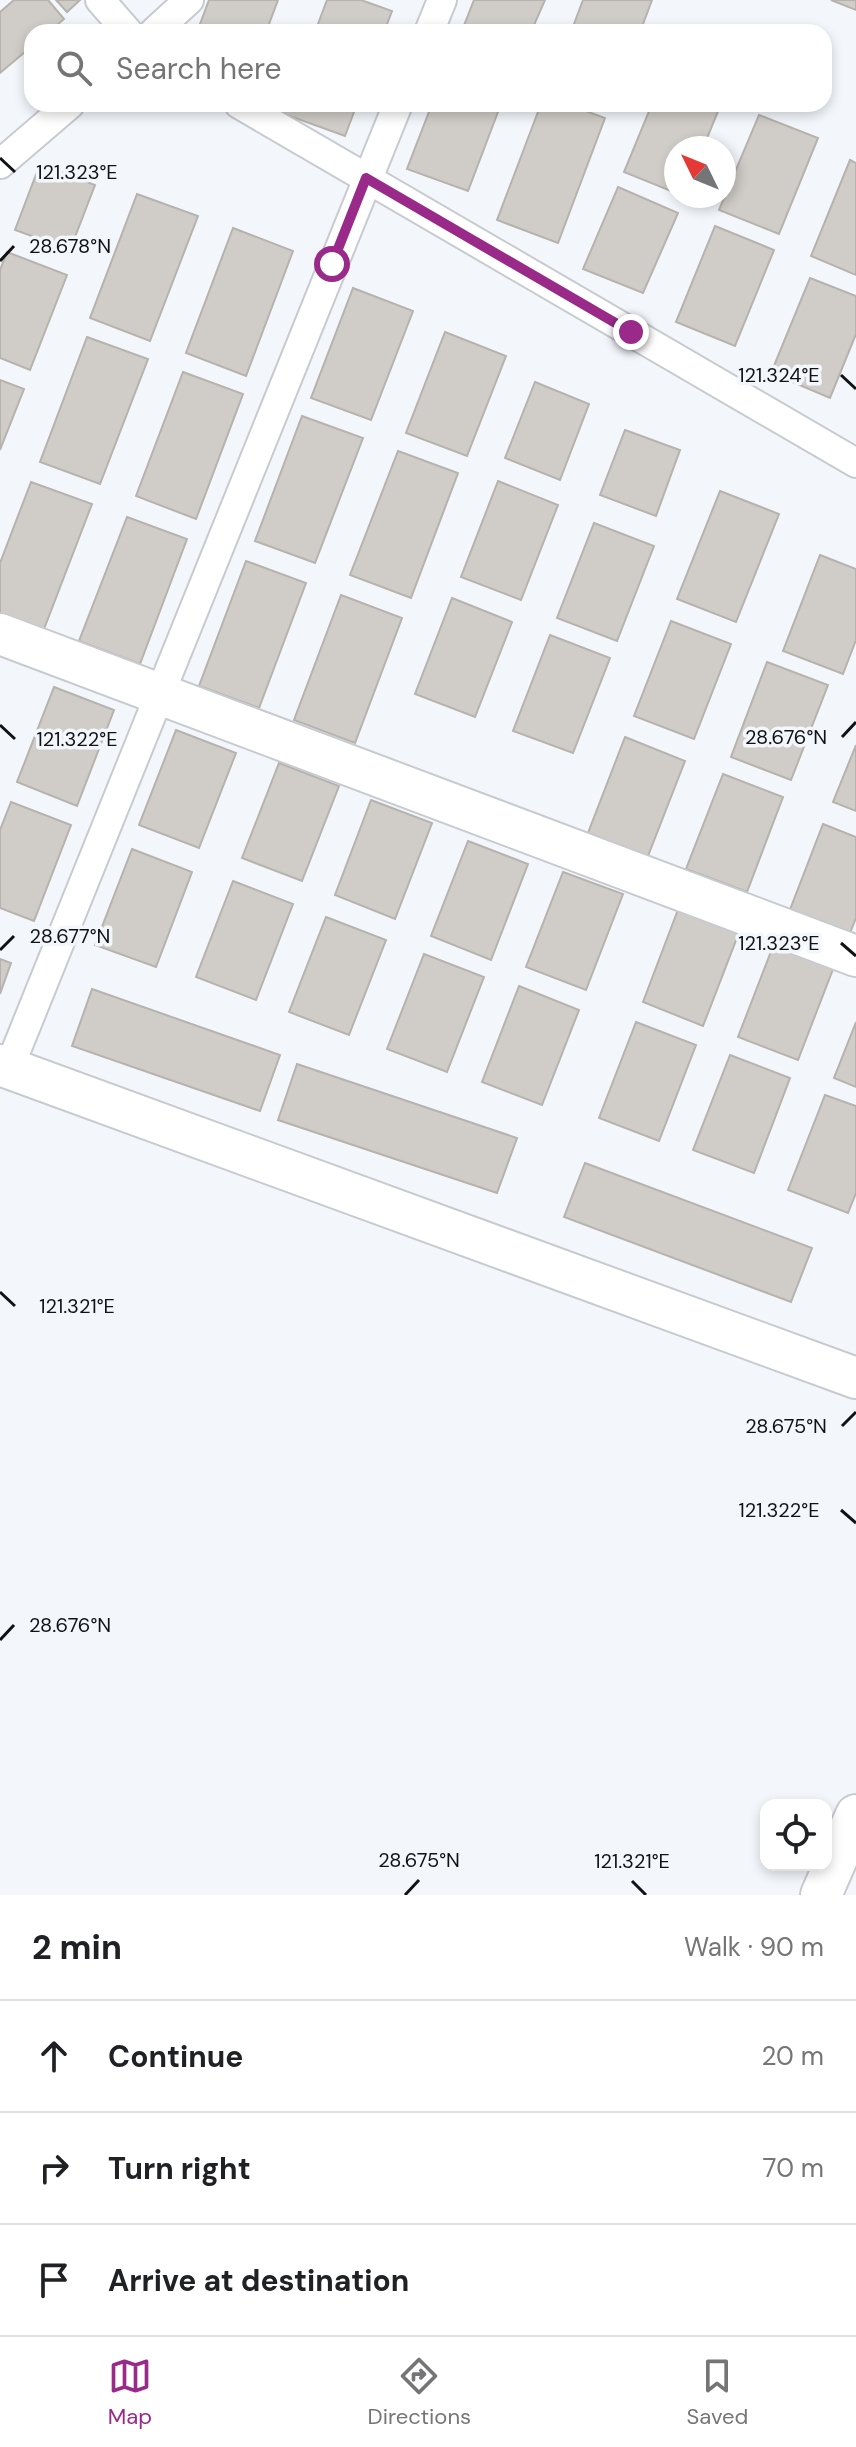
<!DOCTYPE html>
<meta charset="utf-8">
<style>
:root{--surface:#fff;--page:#f2f2f2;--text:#202124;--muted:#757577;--line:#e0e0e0;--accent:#992a89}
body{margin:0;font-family:"DM Sans",sans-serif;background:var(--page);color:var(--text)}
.controls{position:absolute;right:24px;bottom:24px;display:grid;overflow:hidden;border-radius:16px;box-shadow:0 4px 12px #0003}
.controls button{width:72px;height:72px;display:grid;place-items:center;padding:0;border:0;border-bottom:2px solid var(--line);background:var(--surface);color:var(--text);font:40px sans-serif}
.compass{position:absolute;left:664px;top:136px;width:72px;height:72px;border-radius:50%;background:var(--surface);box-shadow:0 4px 12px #0003;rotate:313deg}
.stop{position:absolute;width:24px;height:24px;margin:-18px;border:6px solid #992a89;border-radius:50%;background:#fff}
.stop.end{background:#992a89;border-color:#fff;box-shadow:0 2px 8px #0008}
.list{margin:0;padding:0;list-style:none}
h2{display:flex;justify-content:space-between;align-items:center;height:104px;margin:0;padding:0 32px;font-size:34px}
h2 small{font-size:26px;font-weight:400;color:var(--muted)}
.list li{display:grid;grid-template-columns:52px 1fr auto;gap:24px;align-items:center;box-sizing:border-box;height:112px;padding:0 32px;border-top:2px solid var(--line)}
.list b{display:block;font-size:30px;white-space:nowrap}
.list em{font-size:26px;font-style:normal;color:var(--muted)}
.icon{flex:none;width:44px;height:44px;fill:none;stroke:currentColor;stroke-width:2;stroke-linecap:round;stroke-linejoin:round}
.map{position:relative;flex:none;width:856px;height:1895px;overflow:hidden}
.search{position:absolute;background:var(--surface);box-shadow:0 4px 12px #0003;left:24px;right:24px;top:24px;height:88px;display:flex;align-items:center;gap:20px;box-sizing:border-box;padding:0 28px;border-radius:24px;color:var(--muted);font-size:30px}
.sheet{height:440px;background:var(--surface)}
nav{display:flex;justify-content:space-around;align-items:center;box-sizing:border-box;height:112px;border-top:2px solid var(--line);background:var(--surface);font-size:22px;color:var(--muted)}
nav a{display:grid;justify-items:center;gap:4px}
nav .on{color:var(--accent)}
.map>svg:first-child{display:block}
</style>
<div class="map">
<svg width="856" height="1895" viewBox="0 0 856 1895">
<rect width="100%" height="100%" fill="#f3f7fc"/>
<path fill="#d0cdc8" stroke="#b6b2ad" stroke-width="2" d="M14,0H48L64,19L49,32H32V46L0,73V12Z
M56,0H80L67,12Z
M209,0H278L266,32H197Z
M327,0H361L392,11L384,32H315Z
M474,0H545L531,32H472L463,28Z
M583,0H652L640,32H571Z
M831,0H856V10Z
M288,104H357L345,136L284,114Z
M432,104H501L468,191L407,169Z
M541,104H567L605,118L558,243L497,220Z
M652,104H721L703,148H676V193L624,172Z
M759,115L818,138L779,234L719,210Z
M850,160L856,163V275L811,256Z
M40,164L95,185L70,250L15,230Z
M618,187L678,213L643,293L583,269Z
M137,194L198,216L150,341L90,318Z
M715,226L774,250L735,346L676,322Z
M233,228L293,251L246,376L186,353Z
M7,252L67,275L30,370L0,358V270Z
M810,278L856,296V334L830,398L771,373Z
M353,288L413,311L371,420L311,398Z
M445,332L506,356L467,456L406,433Z
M87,337L148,359L100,484L40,462Z
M183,372L243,394L196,519L136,496Z
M0,380L24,389L0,450Z
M535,382L589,404L560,480L505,458Z
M302,416L363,438L315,563L255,541Z
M625,430L680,450L656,516L600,495Z
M398,451L458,473L411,598L350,575Z
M498,481L558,505L521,600L461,577Z
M31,482L92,504L44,629L0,613V563Z
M720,491L779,514L736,622L677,599Z
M127,517L187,539L140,664L79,641Z
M594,523L654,546L617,641L557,618Z
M820,555L856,569V640L843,674L783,651Z
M246,561L306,583L259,708L199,686Z
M341,595L402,618L355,743L294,720Z
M452,598L512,622L475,717L415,694Z
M671,621L731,644L694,739L634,716Z
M550,635L610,658L573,753L513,731Z
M767,662L828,685L791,780L731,757Z
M54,687L114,710L77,806L17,782Z
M176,730L236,753L199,848L139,825Z
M625,737L685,761L648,856L588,833Z
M856,745V811L833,802Z
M279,763L339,786L302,881L242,858Z
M723,774L783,797L747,892L686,869Z
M371,800L432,823L395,919L335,895Z
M11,802L71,825L34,921L0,908V830Z
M823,824L856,837V918L846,943L786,920Z
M468,841L528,864L491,960L431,936Z
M132,849L192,872L156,967L95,945Z
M563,872L623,894L586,990L526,967Z
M233,881L293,904L256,1000L196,977Z
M679,907L740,930L703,1026L643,1002Z
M326,917L386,940L349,1035L289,1012Z
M775,941L835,964L798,1060L738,1037Z
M424,954L484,977L447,1072L387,1049Z
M0,959L11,963L0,994Z
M519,986L579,1010L542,1105L482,1082Z
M92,989L280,1055L260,1111L72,1046Z
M636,1022L696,1045L659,1141L599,1118Z
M856,1022V1087L834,1078Z
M730,1055L790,1078L754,1173L693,1150Z
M297,1064L517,1138L497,1193L278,1120Z
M825,1095L856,1106V1193L848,1213L788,1190Z
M585,1163L812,1248L791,1302L564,1217Z"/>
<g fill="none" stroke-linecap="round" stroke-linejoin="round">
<g stroke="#c7cbd0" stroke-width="32">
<path id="street" d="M100,0L128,32
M154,32L189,0
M429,32L442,0
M239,104L856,463
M0,164L70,104
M9,1068L398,104"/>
</g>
<g stroke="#c7cbd0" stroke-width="44">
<path id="secondary" d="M0,634L856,956
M0,1065L856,1378
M821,1895L856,1815"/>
</g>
<use href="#street" stroke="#fff" stroke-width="28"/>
<use href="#secondary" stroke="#fff" stroke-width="40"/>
</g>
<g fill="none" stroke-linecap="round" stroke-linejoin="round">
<path stroke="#992a89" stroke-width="10" d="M332,264L366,178L631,332"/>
</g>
<path fill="none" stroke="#111214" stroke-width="3" d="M0,158L15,172M0,261L14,246M841,375L856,389M0,725L15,739M842,737L856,722M841,943L856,956M0,950L14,936M0,1292L15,1306M842,1426L856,1412M841,1510L856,1523M0,1640L14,1625M632,1881L646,1895M405,1895L419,1880"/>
<g font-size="20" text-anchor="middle" fill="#111214" stroke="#f3f7fc" stroke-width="7" stroke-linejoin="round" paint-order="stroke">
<text x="77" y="179">121.323°E</text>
<text x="70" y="253">28.678°N</text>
<text x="779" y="382">121.324°E</text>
<text x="786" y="744">28.676°N</text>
<text x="77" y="746">121.322°E</text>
<text x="70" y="943">28.677°N</text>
<text x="779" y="950">121.323°E</text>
<text x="77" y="1313">121.321°E</text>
<text x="786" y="1433">28.675°N</text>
<text x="779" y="1517">121.322°E</text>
<text x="70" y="1632">28.676°N</text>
<text x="419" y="1867">28.675°N</text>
<text x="632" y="1868">121.321°E</text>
</g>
</svg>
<div class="controls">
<button><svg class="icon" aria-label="locate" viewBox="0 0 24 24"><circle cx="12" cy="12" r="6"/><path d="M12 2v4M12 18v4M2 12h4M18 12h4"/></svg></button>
</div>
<svg class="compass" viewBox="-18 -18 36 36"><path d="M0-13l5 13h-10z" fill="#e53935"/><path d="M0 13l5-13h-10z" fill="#757577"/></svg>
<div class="stop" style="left:332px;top:264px"></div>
<div class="stop end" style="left:631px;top:332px"></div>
<div class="search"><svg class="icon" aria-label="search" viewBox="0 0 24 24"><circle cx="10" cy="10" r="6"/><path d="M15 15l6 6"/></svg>Search here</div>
</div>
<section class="sheet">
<h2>2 min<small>Walk · 90 m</small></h2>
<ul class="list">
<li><svg class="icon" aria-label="ahead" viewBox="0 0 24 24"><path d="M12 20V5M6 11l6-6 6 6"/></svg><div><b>Continue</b></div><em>20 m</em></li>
<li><svg class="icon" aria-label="right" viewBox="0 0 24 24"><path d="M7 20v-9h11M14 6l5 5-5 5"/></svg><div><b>Turn right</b></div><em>70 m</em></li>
<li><svg class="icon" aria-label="arrive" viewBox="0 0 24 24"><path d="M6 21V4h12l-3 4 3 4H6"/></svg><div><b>Arrive at destination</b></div></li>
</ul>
</section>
<nav>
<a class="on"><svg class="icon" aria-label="map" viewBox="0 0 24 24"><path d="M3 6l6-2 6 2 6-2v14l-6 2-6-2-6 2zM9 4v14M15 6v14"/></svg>Map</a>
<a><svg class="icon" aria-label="directions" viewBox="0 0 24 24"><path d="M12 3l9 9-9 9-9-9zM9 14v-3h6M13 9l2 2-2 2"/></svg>Directions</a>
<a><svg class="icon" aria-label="saved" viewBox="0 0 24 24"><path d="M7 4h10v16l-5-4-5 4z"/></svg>Saved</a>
</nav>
